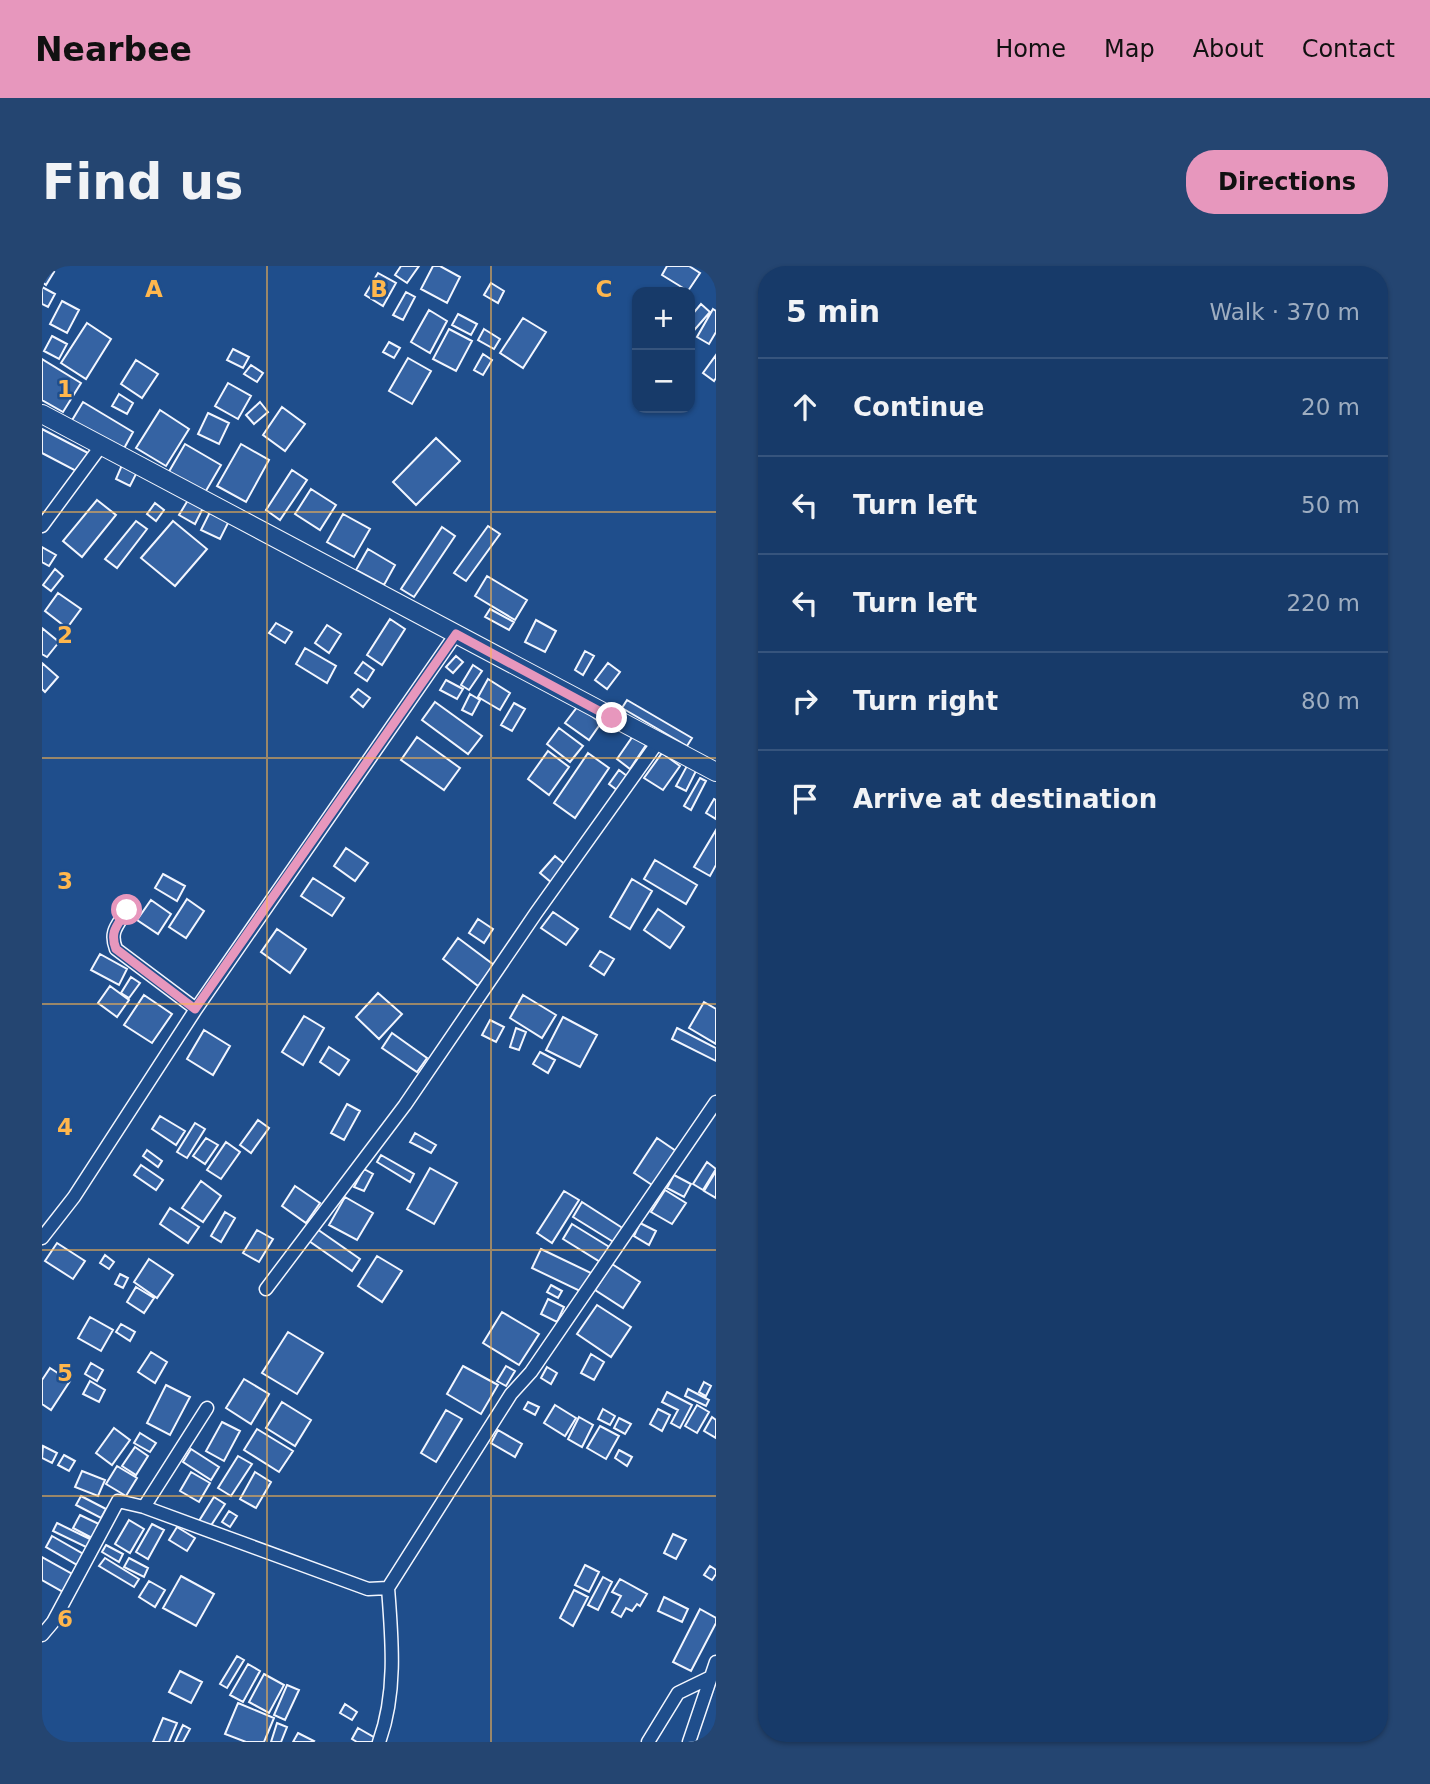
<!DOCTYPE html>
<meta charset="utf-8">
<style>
:root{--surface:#173a69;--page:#244571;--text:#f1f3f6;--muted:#9eadc0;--line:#36547d;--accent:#e797bd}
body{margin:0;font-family:"DejaVu Sans",sans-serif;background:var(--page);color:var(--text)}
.controls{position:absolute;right:21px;top:21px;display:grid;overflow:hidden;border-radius:14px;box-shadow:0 2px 5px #0004}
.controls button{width:63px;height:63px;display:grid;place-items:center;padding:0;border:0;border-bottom:2px solid var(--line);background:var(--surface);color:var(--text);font:35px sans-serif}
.stop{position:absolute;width:21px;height:21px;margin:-16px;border:5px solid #e797bd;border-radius:50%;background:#fff}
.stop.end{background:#e797bd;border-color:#fff;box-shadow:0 2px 7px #0008}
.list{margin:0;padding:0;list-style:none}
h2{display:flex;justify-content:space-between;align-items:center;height:91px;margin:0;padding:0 28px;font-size:30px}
h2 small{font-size:23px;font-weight:400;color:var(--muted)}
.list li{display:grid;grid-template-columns:46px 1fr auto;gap:21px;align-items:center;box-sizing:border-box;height:98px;padding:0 28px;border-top:2px solid var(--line)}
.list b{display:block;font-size:26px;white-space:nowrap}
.list em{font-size:23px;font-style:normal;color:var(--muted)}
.icon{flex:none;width:38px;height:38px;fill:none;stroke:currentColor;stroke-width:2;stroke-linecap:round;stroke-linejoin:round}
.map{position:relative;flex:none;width:674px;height:1476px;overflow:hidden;border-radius:28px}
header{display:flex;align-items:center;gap:42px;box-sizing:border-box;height:98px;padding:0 35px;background:var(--accent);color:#111}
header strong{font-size:33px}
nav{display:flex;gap:38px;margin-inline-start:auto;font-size:24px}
.intro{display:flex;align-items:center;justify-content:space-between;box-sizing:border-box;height:168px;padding:0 42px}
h1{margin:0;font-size:49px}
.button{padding:18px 32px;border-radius:28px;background:var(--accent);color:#111;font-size:24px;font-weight:700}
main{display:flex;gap:42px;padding:0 42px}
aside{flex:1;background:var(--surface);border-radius:28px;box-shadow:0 2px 5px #0004}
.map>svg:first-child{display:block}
</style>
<header>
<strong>Nearbee</strong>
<nav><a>Home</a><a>Map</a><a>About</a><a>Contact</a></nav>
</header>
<div class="intro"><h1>Find us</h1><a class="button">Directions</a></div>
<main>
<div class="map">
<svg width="674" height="1476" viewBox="0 0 674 1476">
<rect width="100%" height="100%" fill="#1f4e8c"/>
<path fill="#3563a3" stroke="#f2f6ff" stroke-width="2" d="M0,0L12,6L4,19L0,16Z
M359,0H377L365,17L353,9Z
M391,0H398L418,11L405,37L379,23Z
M625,0H647L658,7L646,25L620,9Z
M336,7L354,17L341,40L323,29Z
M449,17L462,25L456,37L442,29Z
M0,21L13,28L6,41L0,38Z
M364,26L373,31L361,54L351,49Z
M20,35L37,44L25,67L8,58Z
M659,38L668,46L648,69V51Z
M671,43L674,45V66L667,78L655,71Z
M387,44L405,55L388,87L369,76Z
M416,48L435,58L429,69L410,59Z
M481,52L504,66L481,102L458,87Z
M45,57L69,73L44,113L19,97Z
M407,63L430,75L414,105L391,93Z
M442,63L458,73L452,83L436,74Z
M10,70L25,78L17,93L2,85Z
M347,76L358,82L352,92L341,86Z
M191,83L207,91L201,102L185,94Z
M441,88L450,94L441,109L432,104Z
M674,89V112L672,115L661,107Z
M366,92L389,105L370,138L347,125Z
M0,93L39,117L21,146L0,134Z
M94,94L116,108L100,132L79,118Z
M209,99L221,107L215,116L202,108Z
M186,117L209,130L196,153L173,140Z
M77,128L91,137L85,148L70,140Z
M41,136L91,166L80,186L29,156Z
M218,136L226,146L212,158L204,149Z
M240,141L263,158L243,185L221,169Z
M118,144L147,163L124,200L94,182Z
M166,147L187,157L177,178L156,168Z
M0,163L46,187L36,206L0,187Z
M394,172L418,195L374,239L351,216Z
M143,178L179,199L161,230L125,209Z
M199,178L227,194L204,236L175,220Z
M80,199L95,206L88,220L74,213Z
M250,204L265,214L238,254L224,244Z
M269,223L294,239L278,264L253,248Z
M55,234L74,249L40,291L21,275Z
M146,234L161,242L153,258L137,249Z
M113,237L122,244L114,255L105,248Z
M169,244L188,253L178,273L159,264Z
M301,248L328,263L312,291L285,276Z
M94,255L105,263L75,302L63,293Z
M131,255L165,283L133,320L99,292Z
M446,260L458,268L424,315L412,307Z
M400,261L413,270L372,331L359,323Z
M0,281L14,289L7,300L0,296Z
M326,283L353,299L342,319L314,304Z
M13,303L21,310L9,325L1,319Z
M445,310L485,334L473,354L433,330Z
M16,327L39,343L25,362L3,345Z
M448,343L472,356L467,364L443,351Z
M348,353L363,363L340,399L325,389Z
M494,354L514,365L503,386L483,376Z
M234,357L250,366L243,377L227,367Z
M285,359L299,368L287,387L273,377Z
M0,362L17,376L5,391L0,388Z
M263,382L294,400L285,417L254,398Z
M543,385L552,390L541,409L533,404Z
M414,390L421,396L411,407L404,401Z
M321,396L332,404L325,415L313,407Z
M0,397L16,411L3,426L0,423Z
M566,397L578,406L565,423L553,414Z
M431,399L440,405L427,424L419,419Z
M446,413L468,427L458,444L436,431Z
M404,414L421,423L415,433L398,424Z
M316,423L328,432L321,441L309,431Z
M428,428L438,434L430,449L420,444Z
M585,434L650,472L645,480L580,442Z
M393,436L440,470L426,488L380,454Z
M472,437L483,443L470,465L459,459Z
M536,440L559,457L547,474L523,457Z
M517,462L541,480L528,496L505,478Z
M591,470L604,479L588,503L575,493Z
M375,471L418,502L402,524L359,494Z
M506,485L527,501L507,529L486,513Z
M546,487L567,502L533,552L512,537Z
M620,487L638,500L621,524L602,512Z
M646,498L655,503L644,525L634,520Z
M577,504L589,513L579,527L567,518Z
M658,512L664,515L649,544L642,540Z
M672,533L674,534V553L664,547Z
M674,564V599L668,610L652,601Z
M304,582L326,597L313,615L292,600Z
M513,590L525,600L510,617L498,607Z
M613,594L655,619L644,638L602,613Z
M121,608L143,620L135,635L113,622Z
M271,612L302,632L290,650L259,630Z
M590,613L610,625L588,663L568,651Z
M145,633L162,645L144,672L127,661Z
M109,634L129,648L116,668L95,654Z
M616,643L642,661L628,682L602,664Z
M511,646L536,663L524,679L499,662Z
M436,653L451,663L442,677L427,667Z
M235,663L264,683L248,707L219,686Z
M416,672L452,699L436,720L401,693Z
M558,685L572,693L562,709L548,700Z
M58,688L85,703L77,719L49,704Z
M89,711L98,717L87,732L79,727Z
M68,720L87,734L75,751L56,737Z
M336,727L360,748L337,773L314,751Z
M102,729L130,748L110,777L82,759Z
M481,729L514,749L500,772L468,752Z
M662,736L674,743V778L647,762Z
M262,750L282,762L261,799L240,786Z
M521,751L555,769L538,801L504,784Z
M448,754L462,761L454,776L440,769Z
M474,762L484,766L477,784L468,781Z
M635,762L674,782V795L630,773Z
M162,764L188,780L171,809L145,793Z
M350,767L385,792L375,806L340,782Z
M287,781L307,794L297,809L278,796Z
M498,786L513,794L506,807L491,798Z
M305,838L318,845L302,874L289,867Z
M118,850L143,865L134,879L110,863Z
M216,854L227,862L209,887L198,879Z
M153,857L163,863L145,892L135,886Z
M373,867L394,879L389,887L368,876Z
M164,872L176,879L163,898L151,890Z
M615,872L634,885L610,919L592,907Z
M184,876L198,886L179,913L165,904Z
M105,884L120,895L116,901L101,890Z
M339,889L372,908L368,916L335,896Z
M665,896L674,903L661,924L651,918Z
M99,899L121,914L114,924L92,909Z
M388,902L415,917L392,958L365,943Z
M322,903L331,908L322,925L312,921Z
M674,905V932L662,925Z
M632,909L649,918L642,931L625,922Z
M159,915L179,930L161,956L140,942Z
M253,920L278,937L264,957L240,940Z
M623,924L644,937L630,958L609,946Z
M522,925L537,934L510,977L495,967Z
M303,931L331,947L315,974L287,959Z
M540,936L582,963L573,977L531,951Z
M128,942L157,961L146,977L118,958Z
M183,946L193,952L179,976L169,970Z
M598,957L614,965L607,979L592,970Z
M530,958L569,982L560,997L521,973Z
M275,963L318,993L310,1005L267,975Z
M215,964L231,973L217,996L201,987Z
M15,977L43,995L31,1013L3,995Z
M499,983L549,1007L540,1026L490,1002Z
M63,989L72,996L67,1003L58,997Z
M335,990L360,1005L340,1036L316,1020Z
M107,993L131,1009L115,1032L92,1016Z
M570,998L598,1016L581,1042L553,1024Z
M78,1008L86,1012L81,1022L73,1018Z
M509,1019L520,1025L516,1032L505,1026Z
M94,1021L112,1032L102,1047L85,1036Z
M506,1033L522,1041L515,1056L499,1048Z
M555,1039L589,1061L569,1091L535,1068Z
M460,1046L497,1068L477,1099L441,1077Z
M48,1051L71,1064L59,1085L36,1072Z
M79,1058L93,1066L88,1075L74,1066Z
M246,1066L281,1087L255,1128L220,1107Z
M109,1086L125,1096L113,1117L96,1106Z
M549,1088L562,1096L552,1114L539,1107Z
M49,1097L61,1104L55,1115L43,1108Z
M421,1100L456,1119L439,1148L405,1128Z
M464,1100L473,1105L464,1120L455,1115Z
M505,1101L515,1107L509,1118L499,1112Z
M8,1102L28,1115L9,1144L0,1138V1114Z
M202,1113L227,1128L209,1158L184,1142Z
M48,1115L63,1124L57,1136L41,1128Z
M662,1116L669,1120L664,1130L657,1126Z
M124,1119L148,1131L128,1169L105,1157Z
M646,1123L667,1134L664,1140L643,1130Z
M625,1126L650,1139L638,1162L629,1157L636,1144L620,1136Z
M240,1136L269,1154L253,1180L224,1162Z
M486,1136L497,1141L493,1149L482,1143Z
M513,1139L534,1152L523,1170L502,1157Z
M655,1139L667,1146L655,1167L643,1160Z
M561,1143L573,1150L568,1159L556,1153Z
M616,1143L628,1149L620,1165L608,1158Z
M404,1144L420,1153L394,1196L379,1187Z
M537,1151L551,1159L540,1181L526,1173Z
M670,1151L674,1154V1172L662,1165Z
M577,1152L589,1158L583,1168L572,1162Z
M180,1156L198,1165L182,1195L164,1185Z
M558,1160L577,1170L564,1193L545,1182Z
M72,1162L88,1174L70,1199L54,1187Z
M215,1163L251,1185L237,1206L202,1184Z
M456,1164L480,1178L473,1191L449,1177Z
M98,1167L114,1177L108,1186L92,1177Z
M1,1180L15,1187L10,1197L0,1192Z
M93,1181L106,1190L94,1209L80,1200Z
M149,1183L177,1201L169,1214L141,1196Z
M577,1184L590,1191L585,1200L573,1192Z
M22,1189L33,1195L27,1205L16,1199Z
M196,1190L210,1198L189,1230L176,1222Z
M75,1200L95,1212L84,1230L64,1218Z
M40,1205L63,1214L56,1230L33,1221Z
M149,1206L168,1217L157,1236L138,1225Z
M213,1206L229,1216L214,1242L198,1233Z
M39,1230L64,1243L59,1252L34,1239Z
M172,1231L183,1238L168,1261L157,1255Z
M187,1245L195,1250L188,1261L180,1256Z
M38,1249L59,1259L52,1273L31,1262Z
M87,1254L102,1263L88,1287L73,1278Z
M15,1257L50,1274L46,1282L11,1265Z
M110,1258L122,1264L106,1293L94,1286Z
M135,1261L153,1272L145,1285L127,1274Z
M631,1268L644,1274L634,1293L622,1287Z
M10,1270L43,1289L37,1300L4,1281Z
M64,1279L81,1288L77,1296L60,1286Z
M0,1291L32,1309L23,1327L0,1314Z
M63,1292L97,1313L92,1321L57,1300Z
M87,1292L106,1302L102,1311L82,1301Z
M543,1299L557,1306L547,1326L533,1319Z
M668,1300L674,1304V1308L670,1314L662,1309Z
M139,1310L172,1328L154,1360L121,1342Z
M561,1311L570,1316L556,1344L546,1339Z
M578,1313L605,1328L598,1340L595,1338L590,1345L584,1342L579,1351L570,1346L579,1330L570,1326Z
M107,1315L123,1324L113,1341L97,1331Z
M532,1324L546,1331L531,1360L518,1352Z
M622,1331L646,1343L640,1356L616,1345Z
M658,1343L674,1352V1357L649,1405L631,1396Z
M195,1390L202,1394L185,1422L178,1418Z
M206,1398L218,1405L201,1436L188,1429Z
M138,1405L160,1416L149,1437L127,1426Z
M222,1408L242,1419L227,1447L207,1436Z
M245,1419L257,1424L243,1454L232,1449Z
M196,1437L232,1452L222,1476H204L183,1468Z
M303,1438L315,1446L310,1454L298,1447Z
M121,1452L135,1457L127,1476H111Z
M235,1457L245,1461L239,1476H229Z
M141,1459L148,1463L141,1476H133Z
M316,1462L335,1473L334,1476H315L310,1473Z
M256,1467L272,1475L271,1476H251Z"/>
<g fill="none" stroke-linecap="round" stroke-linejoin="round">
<g stroke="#f2f6ff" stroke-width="15">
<path id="street" d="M0,260L59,180
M85,644C76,659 67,665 74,683L154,743
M0,972L32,931L154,743L414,368
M224,1023L363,839L494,647L616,476
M102,1241L165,1142
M0,1369L11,1356L76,1235L102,1241L326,1323L346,1322L469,1128L489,1106L674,836
M0,1475L3,1476
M337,1476C355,1427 350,1373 346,1322
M606,1476L636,1427L669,1411
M647,1476L674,1396"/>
</g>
<g stroke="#f2f6ff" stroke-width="20">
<path id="secondary" d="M0,148L674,506"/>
</g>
<use href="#street" stroke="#1f4e8c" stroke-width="12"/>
<use href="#secondary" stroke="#1f4e8c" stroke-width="18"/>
</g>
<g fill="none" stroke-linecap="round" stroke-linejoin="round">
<path stroke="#e797bd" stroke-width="9" d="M85,644C76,659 67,665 74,683L153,743L414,368L570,452"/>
</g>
<path fill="none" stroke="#ffb74d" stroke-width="2" stroke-opacity="0.55" d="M225,0V1476M449,0V1476M0,246H674M0,492H674M0,738H674M0,984H674M0,1230H674"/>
<g font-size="23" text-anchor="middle" font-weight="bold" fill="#ffb74d" stroke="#1f4e8c" stroke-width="5" stroke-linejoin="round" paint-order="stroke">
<text x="112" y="31">A</text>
<text x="337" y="31">B</text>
<text x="562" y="31">C</text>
<text x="23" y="131">1</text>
<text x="23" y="377">2</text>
<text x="23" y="623">3</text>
<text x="23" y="869">4</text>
<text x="23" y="1115">5</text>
<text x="23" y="1361">6</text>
</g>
</svg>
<div class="controls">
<button>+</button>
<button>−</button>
</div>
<div class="stop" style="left:85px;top:644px"></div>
<div class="stop end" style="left:570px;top:452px"></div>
</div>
<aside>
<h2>5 min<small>Walk · 370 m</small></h2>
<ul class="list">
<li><svg class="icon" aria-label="ahead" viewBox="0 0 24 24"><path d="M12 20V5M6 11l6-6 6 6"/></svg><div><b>Continue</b></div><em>20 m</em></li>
<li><svg class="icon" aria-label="left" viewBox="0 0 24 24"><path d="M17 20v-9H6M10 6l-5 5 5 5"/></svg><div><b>Turn left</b></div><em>50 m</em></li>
<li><svg class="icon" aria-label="left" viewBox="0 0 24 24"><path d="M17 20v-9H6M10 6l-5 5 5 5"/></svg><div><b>Turn left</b></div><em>220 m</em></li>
<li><svg class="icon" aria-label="right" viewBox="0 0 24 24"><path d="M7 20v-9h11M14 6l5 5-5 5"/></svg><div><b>Turn right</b></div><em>80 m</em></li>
<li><svg class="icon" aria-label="arrive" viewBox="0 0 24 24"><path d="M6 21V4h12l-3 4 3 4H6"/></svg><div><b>Arrive at destination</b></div></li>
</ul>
</aside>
</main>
